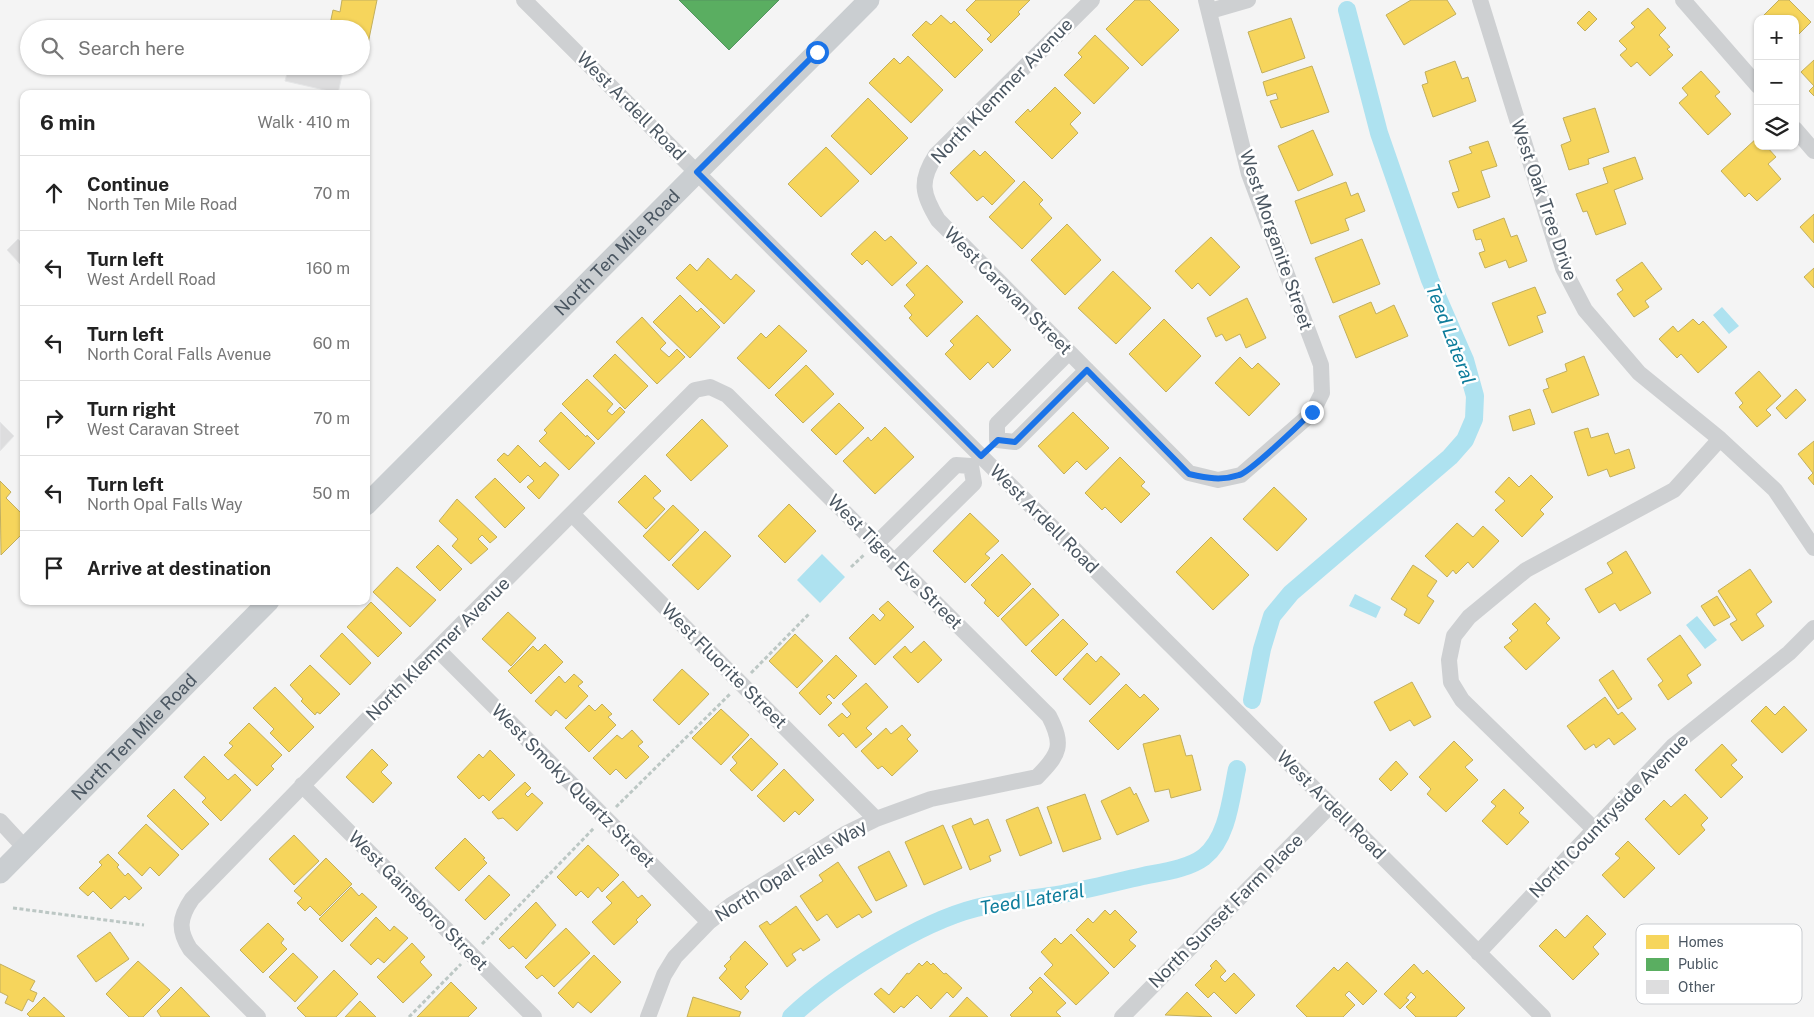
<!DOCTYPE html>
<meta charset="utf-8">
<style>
:root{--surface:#fff;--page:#f6f6f6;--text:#222;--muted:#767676;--line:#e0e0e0}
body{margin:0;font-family:"Public Sans",sans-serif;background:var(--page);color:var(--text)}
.controls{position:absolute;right:15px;top:15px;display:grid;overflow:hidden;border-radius:10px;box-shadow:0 1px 4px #0004}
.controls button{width:45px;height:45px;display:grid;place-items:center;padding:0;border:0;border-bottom:1px solid var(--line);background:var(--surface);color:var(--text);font:25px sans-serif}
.stop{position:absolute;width:15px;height:15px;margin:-11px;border:4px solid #1a73e8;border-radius:50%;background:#fff}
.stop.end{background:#1a73e8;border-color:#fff;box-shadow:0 1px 5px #0008}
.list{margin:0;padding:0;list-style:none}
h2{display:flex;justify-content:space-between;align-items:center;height:65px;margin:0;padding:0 20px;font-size:21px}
h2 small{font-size:16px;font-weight:400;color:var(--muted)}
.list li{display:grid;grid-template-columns:32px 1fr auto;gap:15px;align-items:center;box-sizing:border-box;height:75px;padding:0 20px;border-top:1px solid var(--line)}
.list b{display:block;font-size:19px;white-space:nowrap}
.list p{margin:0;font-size:16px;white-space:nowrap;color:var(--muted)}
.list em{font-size:16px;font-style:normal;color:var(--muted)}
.icon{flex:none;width:28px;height:28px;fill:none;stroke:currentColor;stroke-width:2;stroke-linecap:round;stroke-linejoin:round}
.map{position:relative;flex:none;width:1814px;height:1017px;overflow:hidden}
.search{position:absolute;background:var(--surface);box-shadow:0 1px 4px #0004;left:20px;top:20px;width:350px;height:55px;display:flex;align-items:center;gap:12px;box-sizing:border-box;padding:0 18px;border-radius:28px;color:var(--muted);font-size:19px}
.panel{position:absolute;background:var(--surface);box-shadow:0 1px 4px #0004;left:20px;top:90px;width:350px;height:515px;border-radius:10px}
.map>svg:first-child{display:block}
</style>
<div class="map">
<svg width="1814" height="1017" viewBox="0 0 1814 1017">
<rect width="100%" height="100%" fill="#f4f4f4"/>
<path fill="#aee2f0" d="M1722,307L1739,326L1729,334L1713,315Z
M822,554L845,577L820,603L797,580Z
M1355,594L1381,607L1376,618L1349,606Z
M1697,616L1717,640L1705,649L1686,625Z"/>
<path fill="#f6d55c" stroke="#c2af5e" d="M342,0H377L364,63H361V29H329L333,10L340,12Z
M976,0H1030L1018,12L1020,14L991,43L987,39L991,35L966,10Z
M1135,0H1149L1179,30L1142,66L1106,29Z
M1411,0H1447L1456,14L1404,45L1386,15Z
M1779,0H1789L1811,22L1795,38V19H1760Z
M1648,8L1666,28L1659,35L1670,47L1667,49L1673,55L1650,76L1637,62L1631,67L1620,55L1627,49L1619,41L1635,27L1631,23Z
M1589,11L1597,19L1585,31L1577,23Z
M941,15L951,24L954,21L983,50L955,78L912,35L926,21L931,25Z
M1291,18L1305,58L1262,73L1248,32Z
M1095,35L1129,68L1094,104L1064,75L1082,57L1078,53Z
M908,56L943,90L911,123L869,83L894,58L900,64Z
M1814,60V96L1809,91L1814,86L1801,72Z
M1455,61L1462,79L1468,77L1476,101L1433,117L1422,85L1428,83L1425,72Z
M1312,66L1329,112L1281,128L1270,101L1278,99L1276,93L1267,96L1263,82Z
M1701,71L1720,92L1715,96L1731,114L1708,135L1679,103L1688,95L1682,88Z
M1055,87L1081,113L1070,124L1078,133L1052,159L1015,122L1028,109L1030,112Z
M868,98L908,138L871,175L831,136Z
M1595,108L1609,152L1588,159L1589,164L1569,170L1561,145L1571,141L1563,118Z
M1313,130L1333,175L1298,191L1278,146Z
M1758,137V146H1766L1776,157L1768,164L1781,179L1757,201L1749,193L1745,197L1721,171Z
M1488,141L1497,166L1481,171L1490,197L1458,208L1452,193L1459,191L1449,161L1472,153L1469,147Z
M826,147L859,181L821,217L788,184Z
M974,150L980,156L985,151L1015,181L992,205L983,196L977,201L950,173Z
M1635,157L1643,179L1614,190L1626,224L1596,235L1587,211L1583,212L1576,194L1608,183L1603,168Z
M1024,181L1043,200L1039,204L1052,218L1022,249L989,217Z
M1346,182L1351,196L1358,193L1365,211L1345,219L1349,230L1311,244L1295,201Z
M1814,214V243L1800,227Z
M1504,218L1511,237L1517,235L1527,261L1509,268L1506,260L1485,268L1479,253L1485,251L1481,239L1476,240L1473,230Z
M1067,224L1101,260L1065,295L1031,260Z
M875,231L885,241L891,236L917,263L892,286L867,260L862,265L851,254Z
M1211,237L1240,267L1210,296L1198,283L1192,289L1175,271Z
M1362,239L1380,284L1333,303L1315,258Z
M708,258L731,280L736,274L755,291L724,324L676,278L690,264L697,271Z
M1642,262L1662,289L1645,301L1649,307L1634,317L1617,294L1623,290L1616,280Z
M927,265L963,302L927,337L909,318L912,315L904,306L915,295L906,285Z
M1814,268V288L1804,277Z
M1113,271L1151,308L1116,344L1078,308Z
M1535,287L1546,313L1537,316L1543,332L1509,346L1492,303Z
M680,295L697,312L701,308L720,327L690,358L653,322Z
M1247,298L1266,338L1246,348L1240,334L1226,341L1222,334L1216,337L1207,318Z
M1371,302L1376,314L1394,305L1408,336L1356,358L1339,316Z
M977,315L1011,350L993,368L988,362L970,380L945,354L954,345L950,341Z
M642,317L666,343L660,349L669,357L677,349L685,357L657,384L616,342Z
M1164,319L1201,356L1166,392L1129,354Z
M1693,319L1699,325L1703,321L1727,347L1698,373L1681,354L1677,358L1659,339L1673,326L1678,332Z
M779,325L807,351L769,389L737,358L761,333L766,338Z
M615,354L648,386L625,409L593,376Z
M1584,356L1599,395L1552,413L1543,390L1549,388L1546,379L1567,371L1565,364Z
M1240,357L1252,369L1258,363L1280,384L1249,416L1215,383Z
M806,365L834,394L803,423L775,395Z
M1759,371L1781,396L1766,410L1771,415L1757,427L1739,407L1743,403L1735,393Z
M587,379L613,404L607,411L612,415L620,407L625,412L598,440L562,404Z
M1796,389L1806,400L1786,419L1776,408Z
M839,403L864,428L836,455L811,430Z
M1530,409L1535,424L1513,431L1509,416Z
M561,412L586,437L587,435L595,443L569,470L539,441L547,433L544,430Z
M1073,412L1109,448L1086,470L1077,461L1064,474L1038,446Z
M702,419L728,446L691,481L666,455Z
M885,427L914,457L875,494L843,461L868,437L871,441Z
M1588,428L1591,438L1608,433L1615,454L1629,449L1635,468L1610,477L1607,469L1588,476L1574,432Z
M1814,441V485L1808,478L1813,473L1798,454Z
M518,445L540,467L545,462L559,475L539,499L527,487L534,481L528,475L520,483L497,460L504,453L508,456Z
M1120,457L1145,482L1141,486L1150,494L1121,523L1105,507L1102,510L1085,493Z
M645,475L661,491L653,498L665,509L646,529L618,502Z
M1531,475L1553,497L1540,510L1544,514L1522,537L1495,510L1505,501L1495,492L1509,477L1519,487Z
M495,478L525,508L505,528L475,497Z
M0,481L11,492L6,498L24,516V532L1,555Z
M1274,487L1307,519L1277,551L1243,519Z
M457,499L497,537L490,543L482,535L478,539L488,549L471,564L452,546L458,539L439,521Z
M789,504L816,531L785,563L758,536Z
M673,505L699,530L669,561L643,536Z
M970,513L999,541L985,554L990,558L965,583L933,551Z
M1457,523L1473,537L1483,526L1499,541L1473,568L1468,562L1456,574L1453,570L1447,577L1425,556Z
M705,531L731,556L698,590L672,565Z
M1211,537L1249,575L1213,610L1176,572Z
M438,545L462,569L440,591L416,567Z
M1626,551L1651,593L1620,611L1615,603L1599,613L1585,589L1613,573L1607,563Z
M1002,554L1031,584L998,617L984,603L986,600L971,585Z
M1413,565L1437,581L1427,596L1434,601L1419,624L1404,615L1407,609L1391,599Z
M397,567L436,600L410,627L373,592Z
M1750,569L1772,602L1756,614L1764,626L1742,641L1730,624L1737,620L1718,591Z
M1033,588L1059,615L1026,646L1001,619Z
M1717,596L1730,617L1714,626L1701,606Z
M888,601L914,627L875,665L849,638L873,614L880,621L885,615L879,609Z
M371,602L402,633L378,657L347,627Z
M1535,603L1550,619L1546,623L1560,638L1526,670L1504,647L1512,641L1509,638L1518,630L1512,624Z
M508,612L536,638L511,666L482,639Z
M1063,619L1088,644L1056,676L1031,651Z
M342,633L371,663L350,685L320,656Z
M795,634L823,661L797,688L769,661Z
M1680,635L1701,665L1687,675L1692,683L1668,700L1658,685L1663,681L1647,659Z
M924,641L942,660L918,683L893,657L905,646L911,653Z
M545,644L563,662L531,694L508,671L533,646L538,651Z
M1087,653L1096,662L1101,656L1120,674L1090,705L1063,679Z
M836,655L857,676L834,699L829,694L826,697L832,703L820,715L799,693Z
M310,665L340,694L320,714L317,712L315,715L301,701L303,699L290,685Z
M682,669L709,694L679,725L653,700Z
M1613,670L1632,699L1618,709L1599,680Z
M574,674L583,682L578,686L588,696L566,719L556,710L551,716L535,701L559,676L565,683Z
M1412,682L1431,717L1414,726L1410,720L1390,731L1374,702Z
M866,683L888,707L866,728L872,734L856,748L843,733L839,737L828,725L842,713L847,718L851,714L842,704Z
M1126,684L1140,698L1144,694L1159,709L1118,750L1089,721Z
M275,687L314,727L289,752L270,733L274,729L253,708Z
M1605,697L1618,715L1622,712L1636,729L1614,745L1609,738L1596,748L1594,744L1585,750L1567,726Z
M602,704L612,714L608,717L616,725L589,752L565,728L589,705L595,711Z
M1766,706L1775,715L1784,706L1807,730L1782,753L1751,721Z
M721,709L749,735L721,765L692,738Z
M249,723L282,755L271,766L274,769L257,786L224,755L233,746L229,743Z
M902,725L911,735L907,739L918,751L892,776L882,766L878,769L861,751L886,728L891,734Z
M632,730L643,742L638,746L649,757L626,779L616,769L610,775L593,758L617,735L622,739Z
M1180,735L1186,756L1192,755L1201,790L1171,798L1169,789L1155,792L1143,744Z
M751,738L778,764L752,791L730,770L737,763L732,757Z
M1454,741L1473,760L1465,767L1478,780L1446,812L1427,794L1431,789L1419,777Z
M1722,744L1737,760L1731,765L1743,777L1721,798L1695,770Z
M372,749L388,765L381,772L392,783L373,803L346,777Z
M490,750L515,775L489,801L483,795L479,799L457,777L479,754L483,758Z
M204,756L228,780L235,774L251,790L221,821L202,802L206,798L184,777Z
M1396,761L1408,774L1391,791L1379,779Z
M784,769L814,800L799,815L795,811L784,822L757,796Z
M525,782L531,788L525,794L528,797L532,793L543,803L517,831L503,818L498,819L492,812Z
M1130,787L1134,795L1136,793L1149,821L1117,835L1101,801Z
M174,789L209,824L182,850L147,816Z
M1504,789L1524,808L1519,813L1529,822L1507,845L1482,821L1496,806L1491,802Z
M1085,794L1101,839L1063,852L1047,807Z
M1685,794L1708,818L1701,825L1705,830L1679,855L1645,819L1664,800L1671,807Z
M1038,807L1052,843L1020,856L1006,820Z
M971,818L974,825L988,819L1001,851L989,856L991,861L970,870L952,826Z
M146,824L179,855L159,876L150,867L142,876L118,853Z
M943,825L962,868L924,885L905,842Z
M294,835L319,861L294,885L269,859Z
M465,838L485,858L483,859L487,863L459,891L435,868Z
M1628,841L1655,868L1624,898L1602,875L1620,858L1615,854Z
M588,845L619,875L602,892L598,887L588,898L581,891L576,896L557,877Z
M889,851L907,886L876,901L858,867Z
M108,854L119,865L117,867L125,876L128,873L142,888L129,900L125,896L111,909L93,891L88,896L79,888L102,865L99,862Z
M326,858L352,884L320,916L310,906L305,911L297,903L302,898L294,891Z
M838,862L872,912L862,918L859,914L837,928L827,914L817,921L800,896L823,881L819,875Z
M489,875L510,895L485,920L465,900Z
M623,881L638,898L642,895L651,905L636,920L638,922L614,945L592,922L612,903L606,897Z
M351,887L359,896L362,893L377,907L342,942L319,919Z
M536,902L556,925L526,959L513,946L509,949L499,939Z
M796,906L820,940L803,951L801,948L792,954L796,960L787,967L759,926L767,921L770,925Z
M1105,910L1110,915L1115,910L1137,932L1129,940L1136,946L1114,968L1076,930L1088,918L1093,923Z
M1587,915L1606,934L1593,947L1599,954L1573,980L1539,946L1556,929L1565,938Z
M376,917L390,931L394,926L408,938L384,963L378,958L371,965L350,945Z
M268,923L284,939L281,943L287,949L263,973L240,950Z
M566,928L590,953L554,987L542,975L537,979L525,967Z
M110,932L129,959L96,982L77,956Z
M1071,934L1109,973L1076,1005L1044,974L1053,965L1041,952L1055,938L1061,944Z
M745,941L768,964L745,987L749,991L741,1000L719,978L727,969L724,966L731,959L730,957Z
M412,943L425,957L420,962L432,975L403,1003L377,977Z
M293,953L318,977L295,1002L269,977Z
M594,955L621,982L591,1013L578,1002L573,1008L558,993Z
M1216,960L1226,971L1220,977L1225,982L1234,973L1255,995L1236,1014L1214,992L1208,998L1195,985L1212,968L1210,966Z
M138,961L170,990L143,1017H129L106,994Z
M927,961L931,965L933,963L944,974L946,973L962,988L953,998L947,992L931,1009L917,995L904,1008L901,1006L894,1013L874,994L881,988L889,995L907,973L909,974L919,963L922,966Z
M1347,962L1377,991L1363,1005L1349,991L1345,995L1355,1005L1343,1017H1307L1296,1006L1334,967L1338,971Z
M0,964L35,981L30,990L37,993L33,1002L28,999L22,1011L5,1003L8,996L0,992Z
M1414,964L1423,974L1427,970L1465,1008L1456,1017H1416L1406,1007L1416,997L1411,992L1406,998L1409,1000L1400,1009L1384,994Z
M334,970L358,994L336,1017H306L297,1008Z
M1040,977L1066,1003L1056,1012L1061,1017H1012L1010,1015L1033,992L1029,988Z
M451,982L477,1008L468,1017H417Z
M181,987L210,1017H161L157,1011Z
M1187,992L1212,1017L1165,1015Z
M44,997L65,1017H30L27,1014Z
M693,997L741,1012L739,1017H687Z
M967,997L988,1017H949Z
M360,1001L376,1017H345Z"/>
<path fill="#5aae61" stroke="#559461" d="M679,0H779L729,50Z"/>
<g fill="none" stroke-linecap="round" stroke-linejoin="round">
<path stroke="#aee2f0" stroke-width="18" d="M1252,700L1262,649L1272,616L1291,593L1450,457L1465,440L1474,419L1475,396L1465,360L1430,280L1379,133L1347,10
M791,1017C833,977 920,922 976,908C1004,901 1033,899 1062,894C1089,889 1116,882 1143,876C1163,872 1188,869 1204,857C1228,838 1231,797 1237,769"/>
</g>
<path fill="#ddddde" stroke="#e5e6e7" d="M289,66H324L343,71L338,93L285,81Z
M18,239L24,245V262L21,265L7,250Z
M0,422L14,436L0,451Z"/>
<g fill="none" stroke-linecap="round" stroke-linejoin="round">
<path stroke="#bcc7c4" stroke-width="3" stroke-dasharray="4 2.5" stroke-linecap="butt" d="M851,567L865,554
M751,673L809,614
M616,807L731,693
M13,908L144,925
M482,944L594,828
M409,1017L461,964"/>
<path stroke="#ced0d2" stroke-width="16" d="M524,0L1543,1017
M1092,0L936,155C919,181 922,194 938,220L1189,473L1218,480L1241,475L1312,413L1322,393L1321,365L1249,174L1206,0
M1480,0L1563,268L1585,310L1639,373L1720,439L1775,490L1814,548
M1683,0L1758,86
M1210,11L1248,0
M1795,129L1814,151
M1069,352L997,424V440L1015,442L1087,370
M572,514L876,819
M877,543L956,465L971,466L974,483L895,561
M438,650L709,922
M302,785L534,1017
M0,821L25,848
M1595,830L1462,700L1451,682L1449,660L1454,636L1469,617L1526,570L1674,490L1720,439
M1478,953L1673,746L1789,653L1814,628
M258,1017L190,949C178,930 179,918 192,899L383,703L695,390L710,387L727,395L1049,716C1064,745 1060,754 1037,777L931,799L876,819L845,834L731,905L709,922L675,957L664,975L648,1017
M1122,1017L1331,805"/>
<g stroke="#caced1" stroke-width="21">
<path id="s1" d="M366,505L869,0"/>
<path id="s2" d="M0,873L269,601"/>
</g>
</g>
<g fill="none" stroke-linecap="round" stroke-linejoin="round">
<path stroke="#1a73e8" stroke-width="6" d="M817,52L697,172L981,456L998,440L1015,442L1087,370L1189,474C1207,478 1221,481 1239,475C1250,472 1300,424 1312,412"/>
</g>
<g text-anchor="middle" stroke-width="5" stroke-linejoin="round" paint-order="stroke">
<g font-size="18" fill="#4a5661" stroke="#fff">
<text transform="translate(1002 91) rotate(-46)" y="6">North Klemmer Avenue</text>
<text transform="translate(631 106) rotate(45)" y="6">West Ardell Road</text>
<text transform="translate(1544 200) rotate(71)" y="6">West Oak Tree Drive</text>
<text transform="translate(1276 240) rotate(71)" y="6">West Morganite Street</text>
<text dy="6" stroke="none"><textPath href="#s1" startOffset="356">North Ten Mile Road</textPath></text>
<text transform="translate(1008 291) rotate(45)" y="6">West Caravan Street</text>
<text transform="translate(1044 519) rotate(45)" y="6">West Ardell Road</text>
<text transform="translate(895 562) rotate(45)" y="6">West Tiger Eye Street</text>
<text transform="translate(438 649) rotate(-45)" y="6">North Klemmer Avenue</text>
<text transform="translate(724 666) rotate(45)" y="6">West Fluorite Street</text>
<text dy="6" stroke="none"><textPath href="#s2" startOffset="191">North Ten Mile Road</textPath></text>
<text transform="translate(573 786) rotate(45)" y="6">West Smoky Quartz Street</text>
<text transform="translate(1331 805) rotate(45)" y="6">West Ardell Road</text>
<text transform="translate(1609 816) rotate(-46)" y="6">North Countryside Avenue</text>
<text transform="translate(791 871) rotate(-32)" y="6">North Opal Falls Way</text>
<text transform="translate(418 901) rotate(45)" y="6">West Gainsboro Street</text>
<text transform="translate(1226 911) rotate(-45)" y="6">North Sunset Farm Place</text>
</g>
<g font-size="19" font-style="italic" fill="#0c7c9b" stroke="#fff">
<text transform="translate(1451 334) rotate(69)" y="7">Teed Lateral</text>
<text transform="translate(1032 899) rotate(-10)" y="7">Teed Lateral</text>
</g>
</g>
<rect x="1636" y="924" width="166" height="80" rx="8" fill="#fff" stroke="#c9ccd0" stroke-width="1"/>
<rect x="1646" y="935" width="23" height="14" fill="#f6d55c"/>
<rect x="1646" y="958" width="23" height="13" fill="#5aae61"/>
<rect x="1646" y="980" width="23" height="14" fill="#ddddde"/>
<g font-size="14" fill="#4a5661">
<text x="1678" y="947">Homes</text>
<text x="1678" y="969">Public</text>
<text x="1678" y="992">Other</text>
</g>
</svg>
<div class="controls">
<button>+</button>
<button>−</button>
<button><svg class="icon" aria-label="layers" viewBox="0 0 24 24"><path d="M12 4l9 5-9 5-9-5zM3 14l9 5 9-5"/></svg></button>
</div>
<div class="stop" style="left:817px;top:52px"></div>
<div class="stop end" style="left:1312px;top:412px"></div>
<div class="search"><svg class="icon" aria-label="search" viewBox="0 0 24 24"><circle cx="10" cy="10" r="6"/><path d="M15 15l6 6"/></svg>Search here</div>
<section class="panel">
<h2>6 min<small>Walk · 410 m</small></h2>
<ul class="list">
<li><svg class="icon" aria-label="ahead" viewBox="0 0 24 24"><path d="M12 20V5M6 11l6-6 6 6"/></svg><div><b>Continue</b><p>North Ten Mile Road</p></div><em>70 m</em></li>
<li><svg class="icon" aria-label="left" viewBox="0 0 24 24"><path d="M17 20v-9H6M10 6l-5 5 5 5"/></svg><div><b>Turn left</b><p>West Ardell Road</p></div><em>160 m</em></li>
<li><svg class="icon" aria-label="left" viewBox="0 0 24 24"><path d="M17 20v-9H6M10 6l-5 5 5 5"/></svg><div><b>Turn left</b><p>North Coral Falls Avenue</p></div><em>60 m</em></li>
<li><svg class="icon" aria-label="right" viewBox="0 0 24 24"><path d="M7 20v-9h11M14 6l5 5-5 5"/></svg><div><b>Turn right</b><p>West Caravan Street</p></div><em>70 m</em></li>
<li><svg class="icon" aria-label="left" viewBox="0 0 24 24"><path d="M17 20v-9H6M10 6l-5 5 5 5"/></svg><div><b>Turn left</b><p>North Opal Falls Way</p></div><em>50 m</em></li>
<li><svg class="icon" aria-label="arrive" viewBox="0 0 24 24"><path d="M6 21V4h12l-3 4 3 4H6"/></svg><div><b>Arrive at destination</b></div></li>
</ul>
</section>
</div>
